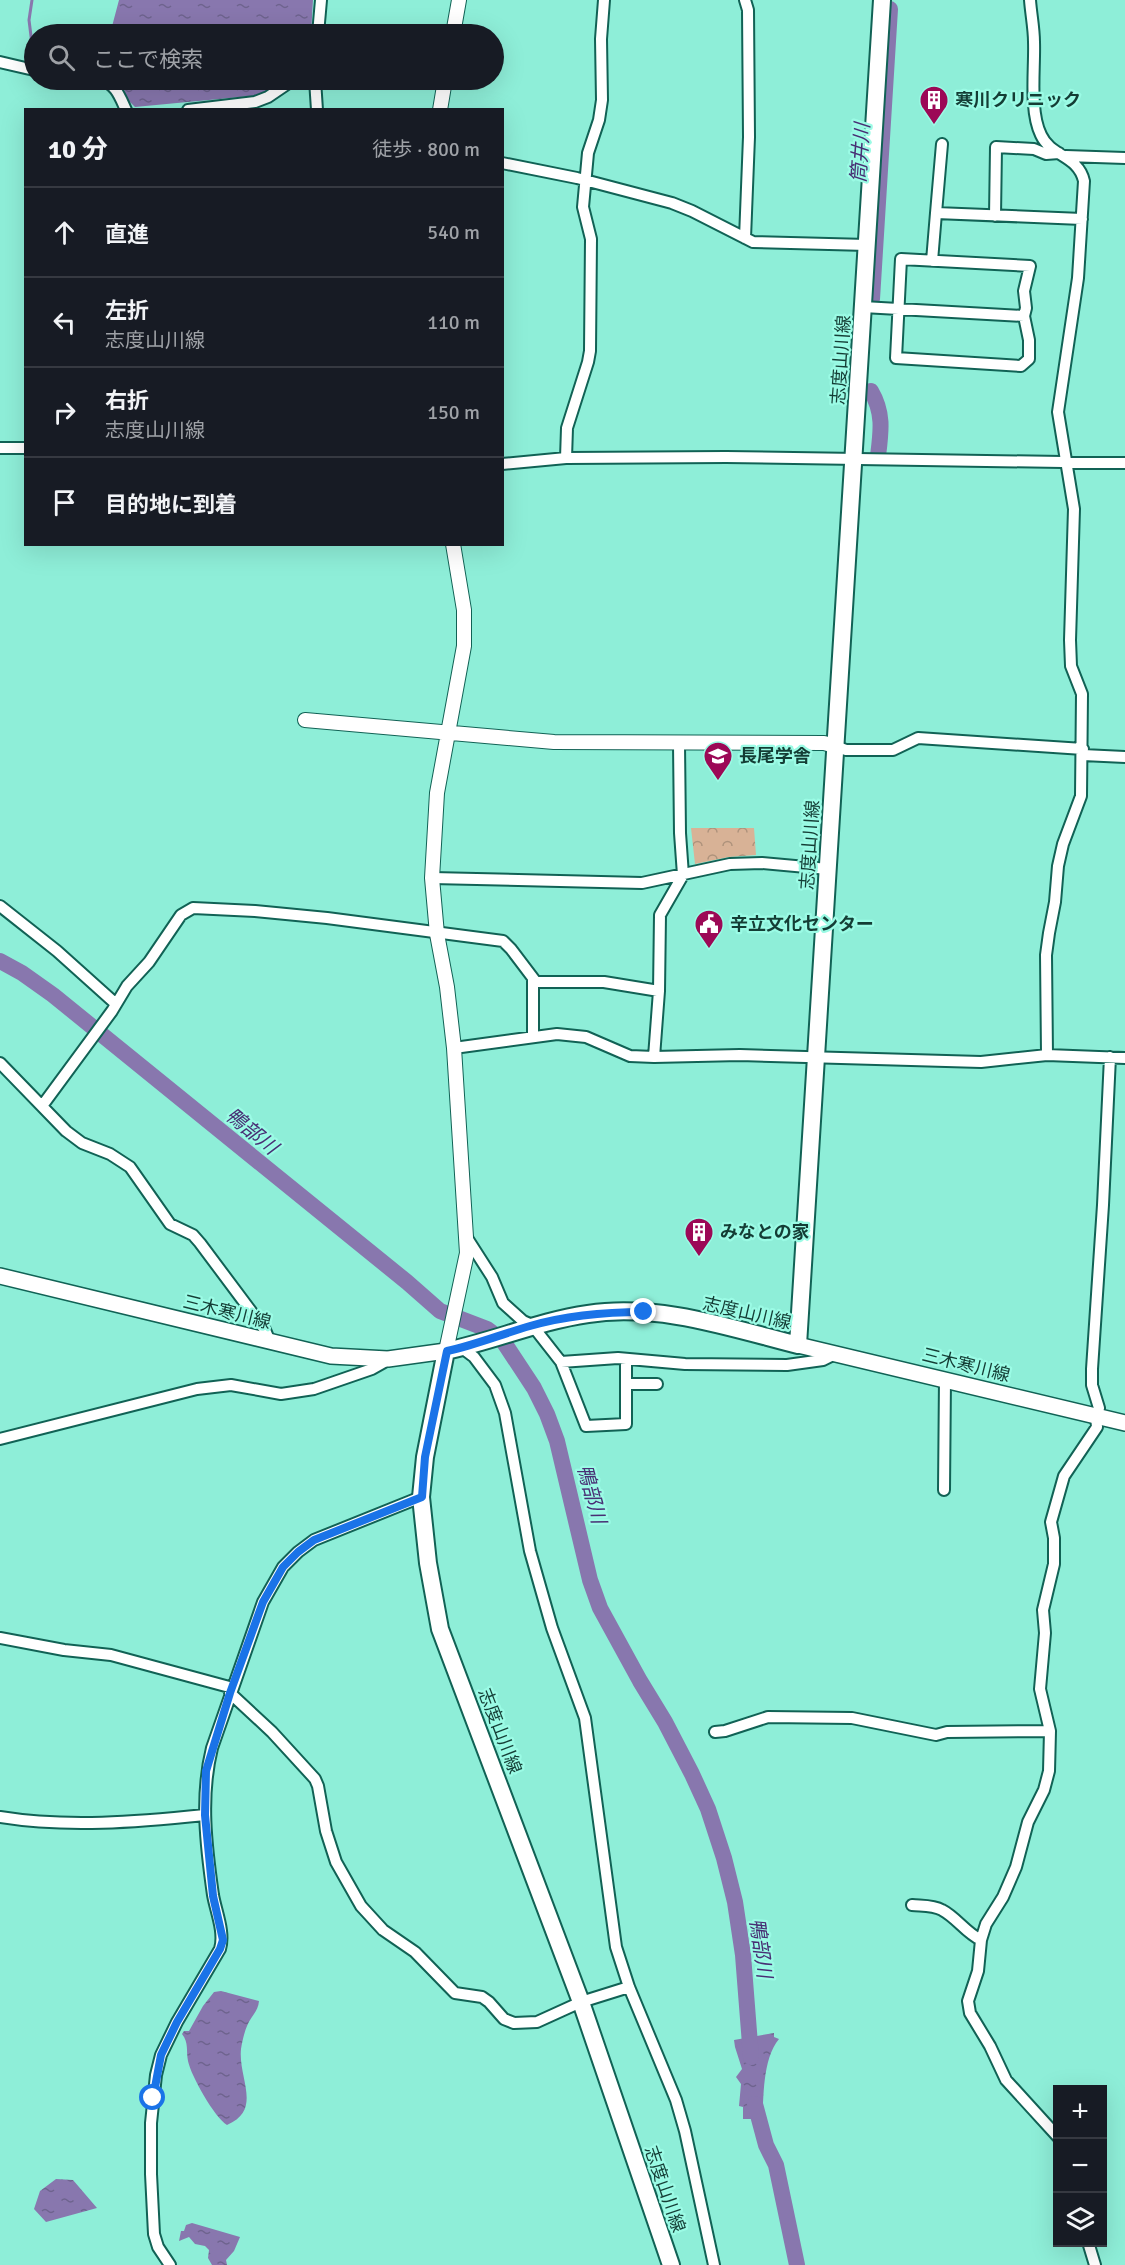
<!DOCTYPE html>
<html lang="ja">
<meta charset="utf-8">
<style>
:root{--surface:#171b24;--page:#20242c;--text:#f1f3f6;--muted:#9ea1a6;--line:#363941}
body{margin:0;font-family:Signika,"Noto Sans JP",sans-serif;background:var(--page);color:var(--text)}
.controls{position:absolute;right:18px;bottom:18px;display:grid;overflow:hidden;border-radius:0px;box-shadow:0 6px 24px #0002}
.controls button{width:54px;height:54px;display:grid;place-items:center;padding:0;border:0;border-bottom:2px solid var(--line);background:var(--surface);color:var(--text);font:30px sans-serif}
.stop{position:absolute;width:18px;height:18px;margin:-14px;border:4px solid #1a73e8;border-radius:50%;background:#fff}
.stop.end{background:#1a73e8;border-color:#fff;box-shadow:0 2px 6px #0008}
.list{margin:0;padding:0;list-style:none}
h2{display:flex;justify-content:space-between;align-items:center;height:78px;margin:0;padding:0 24px;font-size:26px}
h2 small{font-size:20px;font-weight:400;color:var(--muted)}
.list li{display:grid;grid-template-columns:39px 1fr auto;gap:18px;align-items:center;box-sizing:border-box;height:90px;padding:0 24px;border-top:2px solid var(--line)}
.list b{display:block;font-size:22px;white-space:nowrap}
.list p{margin:0;font-size:20px;white-space:nowrap;color:var(--muted)}
.list em{font-size:20px;font-style:normal;color:var(--muted)}
.icon{flex:none;width:33px;height:33px;fill:none;stroke:currentColor;stroke-width:2;stroke-linecap:round;stroke-linejoin:round}
.map{position:relative;flex:none;width:1125px;height:2265px;overflow:hidden}
.search{position:absolute;background:var(--surface);box-shadow:0 6px 24px #0002;left:24px;top:24px;width:480px;height:66px;display:flex;align-items:center;gap:15px;box-sizing:border-box;padding:0 21px;border-radius:33px;color:var(--muted);font-size:22px}
.panel{position:absolute;background:var(--surface);box-shadow:0 6px 24px #0002;left:24px;top:108px;width:480px;height:438px;border-radius:0px}
.map>svg:first-child{display:block}
</style>
<div class="map">
<svg width="1125" height="2265" viewBox="0 0 1125 2265">
<defs>
<pattern id="park-crowns" width="20" height="18" patternUnits="userSpaceOnUse" patternTransform="scale(1.5)"><rect width="20" height="18" fill="#d8b296"/><path d="M2 6a3 3 0 1 1 6 0M12 15a3 3 0 1 1 6 0" fill="none" stroke="#ae927b"/></pattern>
<pattern id="water-ripples" width="26" height="14" patternUnits="userSpaceOnUse" patternTransform="scale(1.5)"><rect width="26" height="14" fill="#8877ae"/><path d="M2 4q2-2 4 0t4 0M15 11q2-2 4 0t4 0" fill="none" stroke="#6e638e"/></pattern>
</defs>
<rect width="100%" height="100%" fill="#8eeed8"/>
<path fill="url(#park-crowns)" d="M691,828H754L756,855L729,857L695,864Z"/>
<path fill="url(#water-ripples)" d="M119,0H313L311,34H110Z
M121,80H286L260,95L135,107L127,99Z
M221,1991L259,2001C258,2012 251,2016 247,2026C244,2033 242,2043 241,2049C238,2079 263,2109 227,2125C215,2118 191,2076 188,2061C186,2051 189,2043 182,2034L184,2031H189L203,2006L214,1992Z
M774,2033V2037L779,2039C762,2060 764,2097 762,2123L759,2127L751,2119H743V2107L739,2106L741,2084L736,2077L742,2069L735,2047L734,2040Z
M56,2179L73,2180L97,2208L46,2222L34,2209L40,2191Z
M192,2223L240,2237L234,2251L226,2260L227,2265H212L208,2258L209,2250L205,2246L195,2244L189,2237L179,2241L181,2231H184L186,2225Z"/>
<g fill="none" stroke-linecap="round" stroke-linejoin="round">
<path stroke="#8877ae" stroke-width="3" d="M32,0L29,20L34,60"/>
<path stroke="#8877ae" stroke-width="16" d="M872,299L890,9
M871,391C884,413 881,432 878,456
M0,961L22,973L53,995L407,1282L440,1311L487,1329L503,1341L534,1388L547,1414L557,1441L590,1580L600,1608L640,1681L665,1722L692,1774L708,1809L724,1858L735,1902L743,1955L751,2057
M755,2104L766,2145L776,2165L797,2265"/>
<g stroke="#116255" stroke-width="14">
<path id="minor" d="M1030,0C1031,14 1034,28 1034,42C1035,68 1029,111 1041,135C1051,157 1078,155 1084,181L1078,278L1058,412L1074,509L1070,640L1071,666L1082,694L1081,796L1063,844L1058,866L1055,902L1049,933L1046,955L1047,1055
M318,34L321,0
M0,62L34,70
M101,80C116,84 120,97 126,110
M315,80L317,110
M432,80L444,86
M188,110L255,102L268,97L293,80
M1066,156L1125,158
M502,163L577,178L672,203L692,211L753,242L867,245
M936,213L942,144
M995,216L996,147L1034,149L1046,154L1059,153
M745,238L749,137L748,10L745,0
M901,259L1030,266L1024,291L1026,308L1024,316L1029,340V359L1021,366L896,358Z
M932,261L936,213L1082,219
M863,307L1024,316
M0,448H26
M566,458L567,428L588,362L590,351L591,239L583,207L588,153L599,120L602,100L601,39L604,0
M502,464L566,458L726,457L1125,463
M835,746L846,750H893L918,738L1083,749
M1083,755L1125,757
M432,878L642,883L730,864L762,863L828,869
M0,906L57,951L116,1004
M533,979V1037
M454,1048L557,1034L586,1037L630,1056L654,1057L740,1055L981,1062L1047,1055L1125,1058
M654,1057L659,991L660,915L683,875L680,833L679,744
M0,1063L66,1131L82,1143L110,1154L130,1167L170,1224L193,1235L200,1243L265,1330L270,1342
M42,1106L112,1011L127,986L149,962L181,915L193,908L255,911L327,918L503,941L511,949L536,982H604L659,991
M467,1238L492,1277L503,1303L523,1321L532,1325L561,1362L618,1358L685,1364L787,1365L823,1360L835,1354
M462,1348L474,1357L495,1385L505,1413L530,1551L552,1628L585,1718L616,1947L629,1987L676,2100L685,2131L714,2265
M561,1362L586,1426L626,1424V1365
M626,1384H657
M0,1439L197,1389L231,1385L281,1394L314,1389L372,1369L388,1360
M944,1490L945,1379
M0,1638L64,1650L111,1655L233,1688
M230,1693L272,1732L315,1779L318,1786L326,1831L336,1862L361,1906L383,1930L415,1952L455,1993L482,1997L489,2002L504,2019L514,2023L537,2022L581,2002L629,1987
M715,1732L725,1731L768,1717L852,1718L936,1735L947,1732L1050,1731
M0,1817C67,1828 137,1822 205,1815
M912,1905C922,1906 933,1905 942,1910C956,1917 966,1933 981,1940
M1058,2137L1006,2080L990,2046L970,2013L968,2001L978,1971L981,1940L986,1924L1003,1897L1016,1867L1028,1822L1044,1790L1049,1771L1050,1731L1040,1689L1045,1633L1043,1610L1054,1564V1538L1051,1522L1064,1476L1097,1427L1096,1416L1099,1408L1092,1385V1369L1103,1205L1110,1057
M1088,2242L1095,2265
M170,2265L158,2247L154,2234L151,2174V2123L156,2075L161,2055L177,2022L220,1949C225,1932 216,1912 213,1895C206,1846 200,1796 212,1748L263,1602L283,1567L298,1552L314,1540L421,1497"/>
</g>
<g stroke="#116255" stroke-width="16">
<path id="tertiary" d="M453,34L459,0
M440,110L445,80
M305,720L554,742L824,743L835,746
M446,1351L467,1253L454,1048L447,987L437,934L432,878L437,793L464,646V610L453,544"/>
</g>
<g stroke="#116255" stroke-width="18">
<path id="secondary" d="M0,1276L331,1356L388,1359L446,1351
M798,1345L1125,1423"/>
</g>
<g stroke="#116255" stroke-width="20">
<path id="primary" d="M671,2265L581,2002L440,1629L428,1563L421,1497L425,1457L446,1351C494,1341 539,1321 588,1314C658,1303 731,1328 798,1345L882,0"/>
</g>
<use href="#minor" stroke="#fff" stroke-width="10"/>
<use href="#tertiary" stroke="#fff" stroke-width="14"/>
<use href="#secondary" stroke="#fff" stroke-width="15"/>
<use href="#primary" stroke="#fff" stroke-width="16"/>
</g>
<g fill="none" stroke-linecap="round" stroke-linejoin="round">
<path stroke="#1a73e8" stroke-width="8" d="M153,2098L161,2055L177,2022L220,1949L223,1940L213,1896L205,1815L206,1771L230,1693L263,1602L283,1567L298,1552L314,1540L422,1497L425,1457L447,1351C475,1345 502,1334 530,1326C568,1315 605,1312 644,1312"/>
</g>
<defs>
<g id="building-pin" transform="scale(1.5)"><path d="M0 17L-7.5 6A9.5 9.5 0 1 1 7.5 6Z" fill="#9c0856" stroke="#9bfbe5"/><path d="M-4-6H4V6H1V3H-1V6H-4ZM-2.5-4.3h1.7v1.8h-1.7ZM.8-4.3h1.7v1.8H.8ZM-2.5-1h1.7V.8h-1.7ZM.8-1h1.7V.8H.8Z" fill="#fff"/></g>
<g id="school-pin" transform="scale(1.5)"><path d="M0 17L-7.5 6A9.5 9.5 0 1 1 7.5 6Z" fill="#9c0856" stroke="#9bfbe5"/><path d="M0-5L7-2L0 1L-7-2ZM-4 1L0 2.5L4 1V4Q0 6-4 4Z" fill="#fff"/></g>
<g id="civic-pin" transform="scale(1.5)"><path d="M0 17L-7.5 6A9.5 9.5 0 1 1 7.5 6Z" fill="#9c0856" stroke="#9bfbe5"/><path d="M-.6-6.5H3V-4.5H.6V-3L4-1V1h2V6H-6V1h2V-1L-.6-3ZM-1.2 2.5V6h2.4V2.5Z" fill="#fff"/></g>
</defs>
<g fill-rule="evenodd">
<use href="#building-pin" x="934" y="100"/>
<use href="#school-pin" x="718" y="756"/>
<use href="#civic-pin" x="709" y="924"/>
<use href="#building-pin" x="699" y="1232"/>
</g>
<g text-anchor="middle" stroke-width="4.5" stroke-linejoin="round" paint-order="stroke">
<g font-size="18" font-weight="bold" fill="#143d35" stroke="#9bfbe5" text-anchor="start">
<text x="955" y="106">寒川クリニック</text>
<text x="739" y="762">長尾学舎</text>
<text x="730" y="930">辛立文化センター</text>
<text x="720" y="1238">みなとの家</text>
</g>
<g font-size="18" fill="#143d35" stroke="#9bfbe5">
<text transform="translate(841 360) rotate(-86)" y="6">志度山川線</text>
<text transform="translate(810 845) rotate(-86)" y="6">志度山川線</text>
<text transform="translate(227 1312) rotate(14)" y="6">三木寒川線</text>
<text transform="translate(747 1313) rotate(13)" y="6">志度山川線</text>
<text transform="translate(966 1365) rotate(14)" y="6">三木寒川線</text>
<text transform="translate(500 1731) rotate(69)" y="6">志度山川線</text>
<text transform="translate(665 2189) rotate(71)" y="6">志度山川線</text>
</g>
<g font-size="20" font-style="italic" fill="#482f74" stroke="#9bfbe5">
<text transform="translate(860 153) rotate(-86)" y="7">筒井川</text>
<text transform="translate(252 1131) rotate(39)" y="7">鴨部川</text>
<text transform="translate(592 1494) rotate(75)" y="7">鴨部川</text>
<text transform="translate(761 1948) rotate(82)" y="7">鴨部川</text>
</g>
</g>
</svg>
<div class="controls">
<button>+</button>
<button>−</button>
<button><svg class="icon" aria-label="layers" viewBox="0 0 24 24"><path d="M12 4l9 5-9 5-9-5zM3 14l9 5 9-5"/></svg></button>
</div>
<div class="stop" style="left:153px;top:2098px"></div>
<div class="stop end" style="left:644px;top:1312px"></div>
<div class="search"><svg class="icon" aria-label="search" viewBox="0 0 24 24"><circle cx="10" cy="10" r="6"/><path d="M15 15l6 6"/></svg>ここで検索</div>
<section class="panel">
<h2>10 分<small>徒歩 · 800 m</small></h2>
<ul class="list">
<li><svg class="icon" aria-label="ahead" viewBox="0 0 24 24"><path d="M12 20V5M6 11l6-6 6 6"/></svg><div><b>直進</b></div><em>540 m</em></li>
<li><svg class="icon" aria-label="left" viewBox="0 0 24 24"><path d="M17 20v-9H6M10 6l-5 5 5 5"/></svg><div><b>左折</b><p>志度山川線</p></div><em>110 m</em></li>
<li><svg class="icon" aria-label="right" viewBox="0 0 24 24"><path d="M7 20v-9h11M14 6l5 5-5 5"/></svg><div><b>右折</b><p>志度山川線</p></div><em>150 m</em></li>
<li><svg class="icon" aria-label="arrive" viewBox="0 0 24 24"><path d="M6 21V4h12l-3 4 3 4H6"/></svg><div><b>目的地に到着</b></div></li>
</ul>
</section>
</div>
